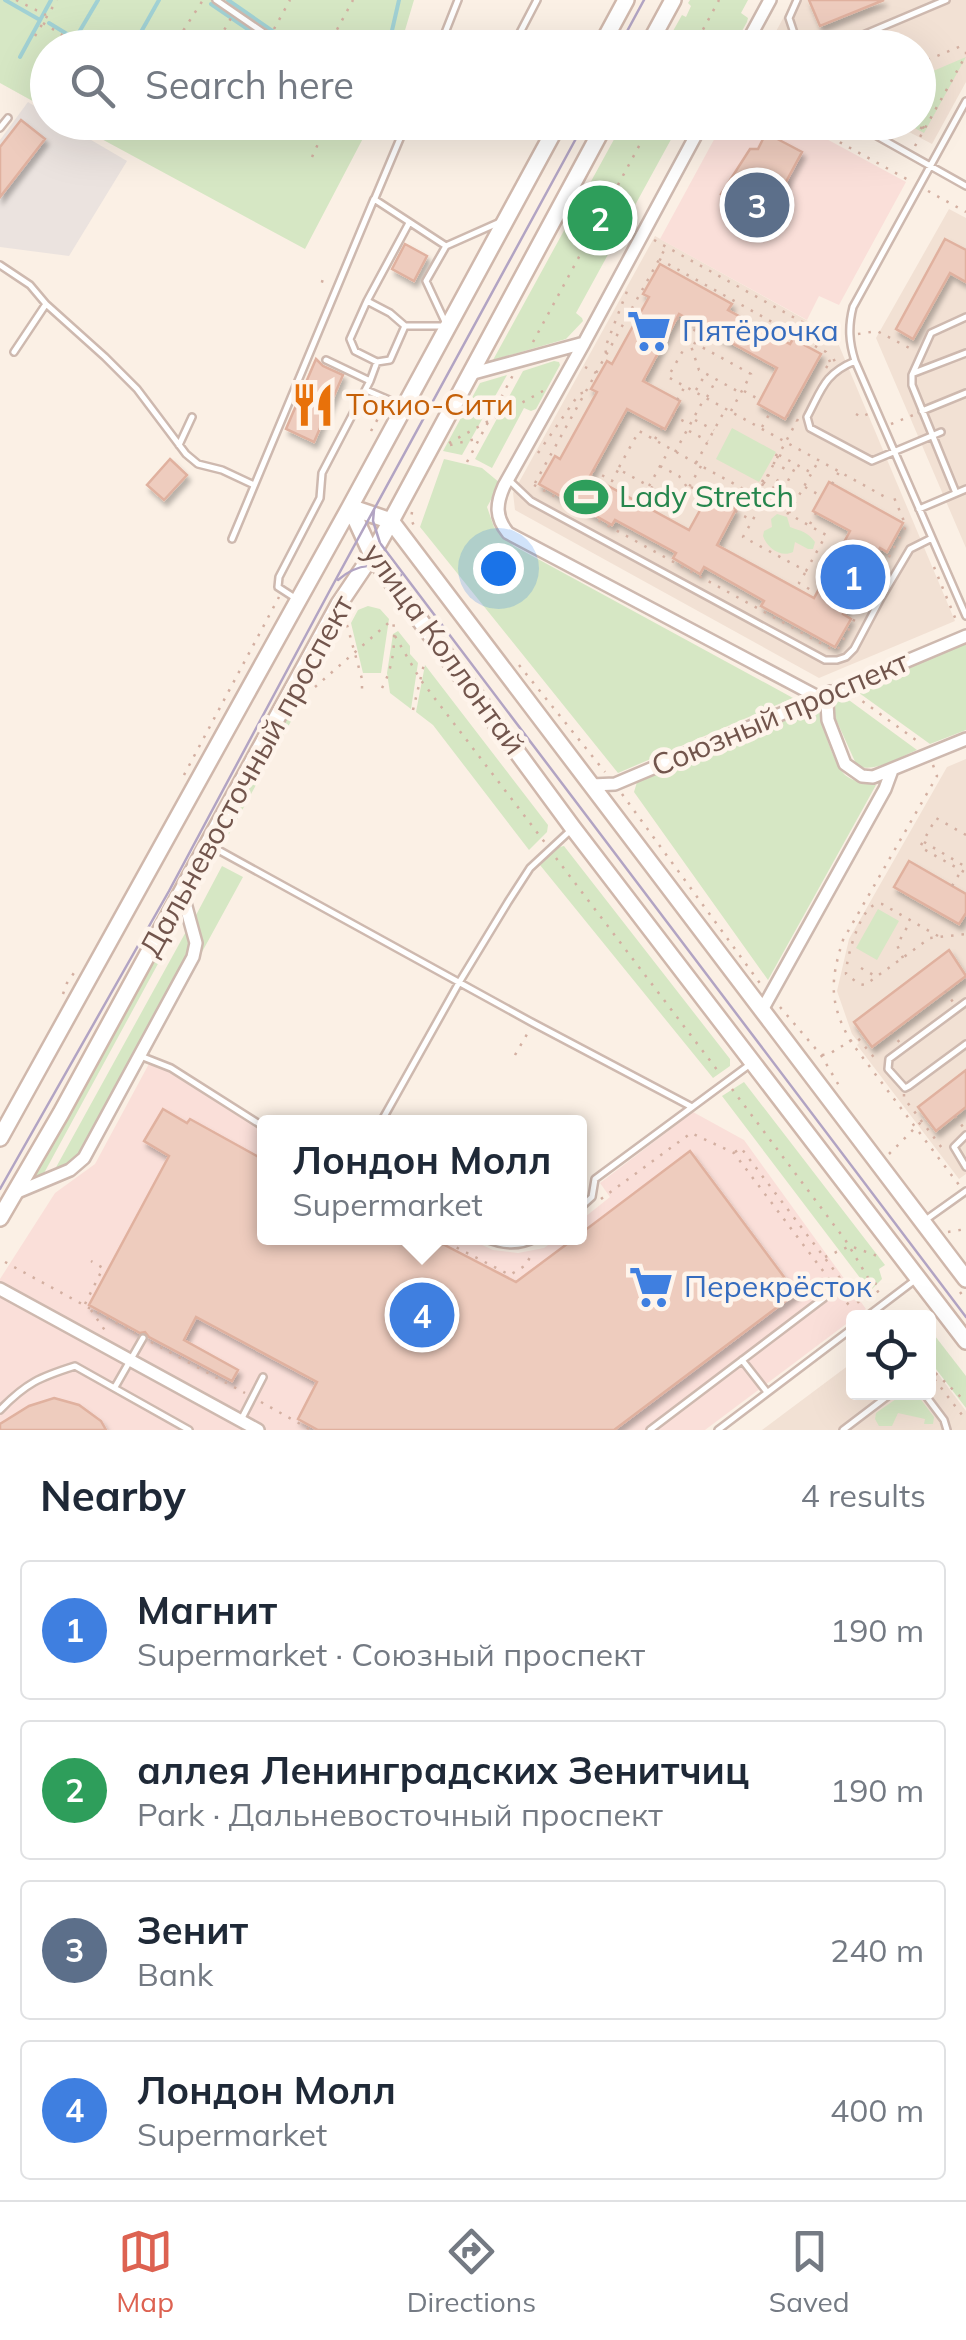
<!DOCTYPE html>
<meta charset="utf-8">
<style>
:root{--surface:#fff;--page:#f2f2f3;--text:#1f2937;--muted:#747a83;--line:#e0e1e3;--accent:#dd6251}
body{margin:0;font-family:Mulish,sans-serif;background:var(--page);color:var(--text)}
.controls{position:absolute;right:30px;bottom:30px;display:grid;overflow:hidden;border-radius:10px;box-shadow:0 10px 40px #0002}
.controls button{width:90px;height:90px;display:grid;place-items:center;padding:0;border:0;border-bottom:2px solid var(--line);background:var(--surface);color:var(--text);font:50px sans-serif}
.you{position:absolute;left:498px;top:568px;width:35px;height:35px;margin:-25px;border:8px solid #fff;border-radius:50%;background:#1a73e8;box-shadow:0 0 0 15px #1a73e833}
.badge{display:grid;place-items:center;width:65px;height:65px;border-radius:50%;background:var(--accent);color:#fff;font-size:32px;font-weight:700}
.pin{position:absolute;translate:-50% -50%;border:5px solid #fff;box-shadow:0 2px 10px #0006}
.popup{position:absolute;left:257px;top:1115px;width:330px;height:130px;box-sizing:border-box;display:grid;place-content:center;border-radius:10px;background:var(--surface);filter:drop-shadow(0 2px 8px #0005);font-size:32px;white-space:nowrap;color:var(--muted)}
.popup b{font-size:38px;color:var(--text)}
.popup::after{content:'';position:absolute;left:50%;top:100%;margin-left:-20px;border:20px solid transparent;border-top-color:var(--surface)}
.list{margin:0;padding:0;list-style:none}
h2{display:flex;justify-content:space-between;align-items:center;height:130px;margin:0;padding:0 40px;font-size:42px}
h2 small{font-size:32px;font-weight:400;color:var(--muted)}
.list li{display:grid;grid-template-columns:65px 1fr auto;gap:30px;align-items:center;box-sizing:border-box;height:140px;margin:0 20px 20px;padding:0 20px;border:2px solid var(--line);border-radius:10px}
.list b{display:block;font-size:38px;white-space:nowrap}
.list p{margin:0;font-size:32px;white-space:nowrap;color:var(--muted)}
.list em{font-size:32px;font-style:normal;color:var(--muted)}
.icon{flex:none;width:55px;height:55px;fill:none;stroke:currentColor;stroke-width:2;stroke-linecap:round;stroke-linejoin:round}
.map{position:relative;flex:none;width:966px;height:1430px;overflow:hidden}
.search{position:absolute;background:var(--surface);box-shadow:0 10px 40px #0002;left:30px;right:30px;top:30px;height:110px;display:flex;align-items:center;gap:25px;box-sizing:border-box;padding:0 35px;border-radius:55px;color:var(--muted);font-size:38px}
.sheet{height:770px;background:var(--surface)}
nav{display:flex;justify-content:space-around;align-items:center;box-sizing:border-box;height:140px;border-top:2px solid var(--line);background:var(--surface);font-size:28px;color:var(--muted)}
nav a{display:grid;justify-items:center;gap:5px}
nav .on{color:var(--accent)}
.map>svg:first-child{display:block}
</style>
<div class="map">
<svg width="966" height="1430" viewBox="0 0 966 1430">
<defs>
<filter id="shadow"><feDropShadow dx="3" dy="5.5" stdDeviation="2.5" flood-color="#0004"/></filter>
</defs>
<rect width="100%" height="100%" fill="#fbf0e5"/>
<path fill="#f2e1d4" d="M793,0H966V82L932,144L892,123L918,122V48H767Z
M949,209L966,218V548L876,338Z
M655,236L835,336L955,621L819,678L515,510L513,493Z
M966,759V1174L959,1179L857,1045L859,1043L852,1034L837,991L849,939L947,767Z
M853,1362L854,1392H928L929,1362L966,1411V1430H762Z"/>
<path fill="#fadfd9" d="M723,123H797L906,182L839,305L819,296L807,320L660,239Z
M151,1060L264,1132V1238H467L493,1250L518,1253L544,1248L558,1238H580V1221L610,1197L600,1183L693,1112L744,1140L866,1309L705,1430H0V1279L55,1193L95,1164Z"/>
<path fill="#ebe3df" d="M28,102L47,114L48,122L62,123L127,161L69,256L0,247V140Z"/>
<path fill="#d6e7c4" d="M0,0H414L400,47L48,48L47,109L0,83Z
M690,0H748L741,13L748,18L747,22L733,47H664L682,15L686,17L691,6L688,3Z
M966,57L924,133L905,123L918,122L919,77Z
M72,123L371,122V123L305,249Z
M623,123H680L576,313L582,318L583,321L566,339L493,360Z
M554,361L559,362L560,365L536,409L531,411L524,408L492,468L475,459L523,371Z
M507,375L462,455L443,451L480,383Z
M732,428L776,452L759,482L716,459Z
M444,459L482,468L500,483L487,507L494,527L514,546L793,698L618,773L420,527Z
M777,514L787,517L790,527C801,531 808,532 815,542L813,549H808L795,542L793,552C781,558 767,548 763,536L764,531L772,527L771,519Z
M368,606L380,609L389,619L381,673H363L351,623L358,610Z
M341,616L345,623L223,845L220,842V839Z
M398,631L410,646V654L418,663L411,709L390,693L387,673L393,634Z
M966,643V730L930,744L855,690Z
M425,665L548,825L547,832L529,850L433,725L416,712Z
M842,695L917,750C899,757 876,773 857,766L834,715L835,701Z
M818,707C822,724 833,763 845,775C853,782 866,783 876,785L768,980L634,792L637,782Z
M564,846L730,1059V1066L713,1078L540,865L555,848Z
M222,866L243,877L149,1049L201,945L195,917Z
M878,909L899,921L877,960L856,948Z
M180,912H183L184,916L43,1175L33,1178Z
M188,928L191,949L78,1158L54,1171Z
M744,1082L885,1265L879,1269L882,1279L870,1291L722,1096Z
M928,1327L966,1376V1408L929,1360Z
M906,1392L916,1393L934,1417L933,1424H924L925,1419L898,1413L892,1426H879L875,1419L876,1413Z"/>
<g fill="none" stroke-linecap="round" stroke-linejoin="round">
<path stroke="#a1d1d4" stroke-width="4" d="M5,0L40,20
M228,0L297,48
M211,4L275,48
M49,23L90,48
M75,39L98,0
M132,48L159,0
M388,48L399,0
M20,57L51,0"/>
</g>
<path fill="#eeccbe" stroke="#e0b19f" stroke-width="2.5" filter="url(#shadow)" d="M809,0H884L820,26Z
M21,120L45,139L0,197V147Z
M766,133L802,152L772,208L776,210L770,223L721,194L750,149H758Z
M945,239L966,250V282L950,273L913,339L896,329Z
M405,244L427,256L414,281L392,269Z
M660,264L732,304L728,310L790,344L793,339L821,354L785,419L758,404L777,368L679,314L643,381L680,401L665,429L627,409L590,476L689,530L709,494L722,501L736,509L717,545L814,598L850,531L813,511L829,482L903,523L887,552L880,548L843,614L851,619L835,647L761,606L764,601L704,567L700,574L673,558L676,553L615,520L612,525L539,484L555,456L560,459L597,392L591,389L607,361L612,364L649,297L643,294Z
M316,359L323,366L343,375L314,442L286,429Z
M170,459L187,475L164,500L147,485Z
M909,861L966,894V913L959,924L894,887Z
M949,950L966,976L872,1047L854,1022Z
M966,1070V1107L936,1131L918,1107Z
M163,1109L187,1123L190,1119L264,1160V1238H431L516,1282L575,1238H580V1234L690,1151L796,1293L614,1430H318L298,1419L317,1382L196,1317L184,1340L238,1370L232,1381L149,1337L145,1332L140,1333L89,1305L169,1156L144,1141Z
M54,1398L79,1405L101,1421L106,1430H0V1424L29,1406Z"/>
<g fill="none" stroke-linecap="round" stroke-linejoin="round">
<g stroke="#ceb9af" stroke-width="10">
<path id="lane" d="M216,0L286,48
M797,0L789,18L799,48
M439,48L458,0
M512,48L537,0
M832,48L946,0
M966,101L853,307C848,327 849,342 855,361L966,616
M852,122L966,186
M0,128L8,118
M466,135L472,122
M375,198L407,122
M0,265L30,285L46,304L105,357L137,389L186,454L198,464L222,470L254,485
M367,301L409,223
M405,326L390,313L367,301L350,339L355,351L377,362L390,360L405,326H447L426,281L446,246L500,222
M14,352L46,304
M855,361C824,374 822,389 807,417L810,428L872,461L941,432
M914,373L966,353
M370,381L377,362
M366,390L401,405
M922,411L966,393
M179,445L192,417
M510,481L531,501L825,660H837L846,657L854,649L881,598L910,549L932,538
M956,493L912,385V375L931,333L966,317
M919,509L966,489
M232,539L374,199L446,246
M295,598L278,587L279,577L320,498L322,473L370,381L326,360
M211,846L533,1023L692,1107
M966,1002L889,1059L888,1069L905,1088L909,1086L966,1044
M143,1057L171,1068L264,1127
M381,1122L460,981L508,902L530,868L572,829
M966,1135L954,1147L966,1167
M580,1208L592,1197L595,1179L749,1065
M924,1221L966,1191
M483,1238C502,1246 518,1248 537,1238
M865,1318L915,1280
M742,1360L767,1392
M115,1387L143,1338
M923,1392L944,1420L947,1430
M0,1410C26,1383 40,1377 75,1366L189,1430
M242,1418L263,1377
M650,1430L824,1298
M718,1430L854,1327
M843,1430L893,1392"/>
</g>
<g stroke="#ceb9af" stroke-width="16">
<path id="street" d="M744,48L770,0
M584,343L504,486C496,504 495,517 508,533L818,697
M470,374L584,343L703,122
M830,692L827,704L828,720L845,764L862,776L873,777L966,739
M592,785L615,784L966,636
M762,1010L885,789L892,770
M15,1193L70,1170L84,1158L193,957L196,943L182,892
M0,1289L258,1430"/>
</g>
<g stroke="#d0b8ac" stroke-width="20">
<path id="secondary" d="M600,48L626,0
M647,48L673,0
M350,507L372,555L573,828L966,1341
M350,507L391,521L966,1279
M0,1138L350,507L559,122
M0,1218L61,1113L339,604L372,555L391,521L606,122"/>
</g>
<path stroke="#d3afa1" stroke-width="2.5" stroke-dasharray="2.5 8" stroke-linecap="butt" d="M16,0L46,15
M43,23L83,48
M274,29L290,0
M35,36L57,0
M885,38L889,48
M172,48L203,0
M214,48L231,18
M327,48L353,0
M693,48L719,0
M918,64L966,44
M918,117L924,129
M382,122L390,140
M803,122L912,182
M911,122L923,129
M274,133L281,122
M915,146L966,55V51
M312,157L328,122
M928,191L966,212
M654,240L840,343L842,348
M659,259L826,352L830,362
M321,281L331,284
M677,318L695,329L689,340L699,370L741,393
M858,334L877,331L915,351
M533,342L652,122
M606,353L605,348L629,286
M585,367L596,373
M826,368L830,362L839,358
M696,390L705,375
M744,391L760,400
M707,397L715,382
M677,400L684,388
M731,411L751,374L689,340L668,377L887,498
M856,414L861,417L868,414
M672,415L689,424
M787,415L797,421
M695,420L714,430
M891,424L916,414
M762,427L771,411
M371,431L385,406
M689,431L708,441
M655,439L662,428
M449,443L543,391
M450,445L476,439
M675,452L704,399
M538,453L579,394L585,392
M777,454L772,462L791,472
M779,455L810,472
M467,462L513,375
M696,463L725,410
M660,466L679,476L687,487
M701,466L680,503L618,469L639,431C660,443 680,454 701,466C722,477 743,489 764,500L826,535L806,571L743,537L764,500
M593,470L612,481L618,470
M762,482L766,474L784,484
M763,482L795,500
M535,483L666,247
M832,484L839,472
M534,485L835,651
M649,486L669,450
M691,487L707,496
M805,487L821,496
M783,490L796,466
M757,495L798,419
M636,501L644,485
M722,501L731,485
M735,511L751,520
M412,512L411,519L415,528
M789,513L819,460
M810,524L816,513
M934,567L956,620
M805,573L799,583L816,593
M347,625L362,679V690
M395,636L420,679L546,844
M838,649L906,526L893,495
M519,665L605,772
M315,687L393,619
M382,688C393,668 396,642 393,620
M854,695L920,743
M413,710L425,660
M933,765L937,776L843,940C830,981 829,1003 851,1042L959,1185
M184,775L279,597
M622,794L762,986
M966,835L936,818L920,847L966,873
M924,842L966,867
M556,858L721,1075
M952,886L961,871
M938,936L882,904C879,904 876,903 874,905C859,912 846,959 846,974L859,984L865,985L930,938L966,934
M903,958L897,945L910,922
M861,968L877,977
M945,991L953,1002
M63,994L67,983L76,970
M780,1007L821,1055L841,1089
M891,1032L900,1043
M515,1055L530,1029
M822,1055L829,1054L857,1037L877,1061
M732,1089L846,1241L870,1281L881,1286
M904,1094V1098L945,1152
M955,1116L963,1127
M735,1152L741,1148L859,1303
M889,1154L922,1121
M601,1199L691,1133L734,1153L851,1308
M948,1232L966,1229
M438,1238L510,1275L526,1265L533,1251
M825,1257L850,1246L883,1258
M5,1262L135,1333
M871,1282L881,1296
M960,1292L966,1300
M85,1304L103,1268L91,1261
M91,1310L106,1332
M151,1342L245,1393
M928,1366L966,1402
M928,1371L966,1420
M261,1402L311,1430"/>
<use href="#lane" stroke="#fff" stroke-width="5"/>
<use href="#street" stroke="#fff" stroke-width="11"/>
<use href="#secondary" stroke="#fff" stroke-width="15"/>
<path stroke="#b2a4c3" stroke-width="2.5" d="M618,48L644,0
M374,510L373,521L380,543L966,1317
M338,580C357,563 380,561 401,575
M0,1189L169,891L329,592L585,122"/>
</g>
<defs>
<g id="supermarket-bare" transform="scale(3.45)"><path d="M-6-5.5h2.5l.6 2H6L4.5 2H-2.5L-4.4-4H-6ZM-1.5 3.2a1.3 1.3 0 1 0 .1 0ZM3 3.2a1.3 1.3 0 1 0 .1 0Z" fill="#3f7fe0" stroke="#fef4eb" stroke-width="2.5" paint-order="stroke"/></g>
<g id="restaurant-bare" transform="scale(3.45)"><path d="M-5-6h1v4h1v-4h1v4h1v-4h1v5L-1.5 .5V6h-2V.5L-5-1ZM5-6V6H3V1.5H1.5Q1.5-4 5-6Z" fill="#e8710a" stroke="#fef4eb" stroke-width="2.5" paint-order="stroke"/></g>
<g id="stadium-bare" transform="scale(3.45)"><path d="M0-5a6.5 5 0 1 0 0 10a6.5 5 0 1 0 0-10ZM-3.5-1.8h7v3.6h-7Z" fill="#2e9e5b" stroke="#fef4eb" stroke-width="2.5" paint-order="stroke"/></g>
</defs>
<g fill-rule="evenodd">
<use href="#supermarket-bare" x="649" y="331"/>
<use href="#restaurant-bare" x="313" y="405"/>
<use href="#stadium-bare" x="586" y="497"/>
<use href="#supermarket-bare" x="651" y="1287"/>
</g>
<g text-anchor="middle" stroke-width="9" stroke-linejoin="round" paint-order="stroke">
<g font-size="30" fill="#366cbe" stroke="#fef4eb" text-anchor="start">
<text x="682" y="341">Пятёрочка</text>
<text x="684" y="1297">Перекрёсток</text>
</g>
<g font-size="30" fill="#c56008" stroke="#fef4eb" text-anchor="start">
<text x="346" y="415">Токио-Сити</text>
</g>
<g font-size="30" fill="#27864d" stroke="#fef4eb" text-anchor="start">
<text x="619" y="507">Lady Stretch</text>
</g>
<g font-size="30" fill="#72554c" stroke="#fef4eb">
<text transform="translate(444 649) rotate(54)" y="10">улица Коллонтай</text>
<text transform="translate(780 714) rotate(-23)" y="10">Союзный проспект</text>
<text transform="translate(247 776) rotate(-61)" y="10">Дальневосточный проспект</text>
</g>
</g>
</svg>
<div class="controls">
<button><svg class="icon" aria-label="locate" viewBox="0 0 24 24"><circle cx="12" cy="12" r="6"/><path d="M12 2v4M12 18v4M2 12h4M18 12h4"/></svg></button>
</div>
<div class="you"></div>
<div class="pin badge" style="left:853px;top:577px;background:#3f7fe0">1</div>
<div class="pin badge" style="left:600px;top:218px;background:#2e9e5b">2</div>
<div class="pin badge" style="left:757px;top:205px;background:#5c6f8a">3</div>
<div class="pin badge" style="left:422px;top:1315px;background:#3f7fe0">4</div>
<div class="popup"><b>Лондон Молл</b>Supermarket</div>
<div class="search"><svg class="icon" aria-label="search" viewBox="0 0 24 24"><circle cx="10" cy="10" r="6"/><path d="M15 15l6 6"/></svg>Search here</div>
</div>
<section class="sheet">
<h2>Nearby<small>4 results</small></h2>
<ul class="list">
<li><span class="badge" style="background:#3f7fe0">1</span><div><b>Магнит</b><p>Supermarket · Союзный проспект</p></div><em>190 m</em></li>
<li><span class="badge" style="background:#2e9e5b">2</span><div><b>аллея Ленинградских Зенитчиц</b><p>Park · Дальневосточный проспект</p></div><em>190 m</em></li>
<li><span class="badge" style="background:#5c6f8a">3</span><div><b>Зенит</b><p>Bank</p></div><em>240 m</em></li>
<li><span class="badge" style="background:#3f7fe0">4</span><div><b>Лондон Молл</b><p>Supermarket</p></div><em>400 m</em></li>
</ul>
</section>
<nav>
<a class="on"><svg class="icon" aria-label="map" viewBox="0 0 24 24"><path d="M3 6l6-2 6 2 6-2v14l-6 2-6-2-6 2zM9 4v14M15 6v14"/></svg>Map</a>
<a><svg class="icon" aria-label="directions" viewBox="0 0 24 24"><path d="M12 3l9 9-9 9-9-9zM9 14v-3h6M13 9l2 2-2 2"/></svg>Directions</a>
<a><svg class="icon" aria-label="saved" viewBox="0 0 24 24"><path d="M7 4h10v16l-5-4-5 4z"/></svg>Saved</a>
</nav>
